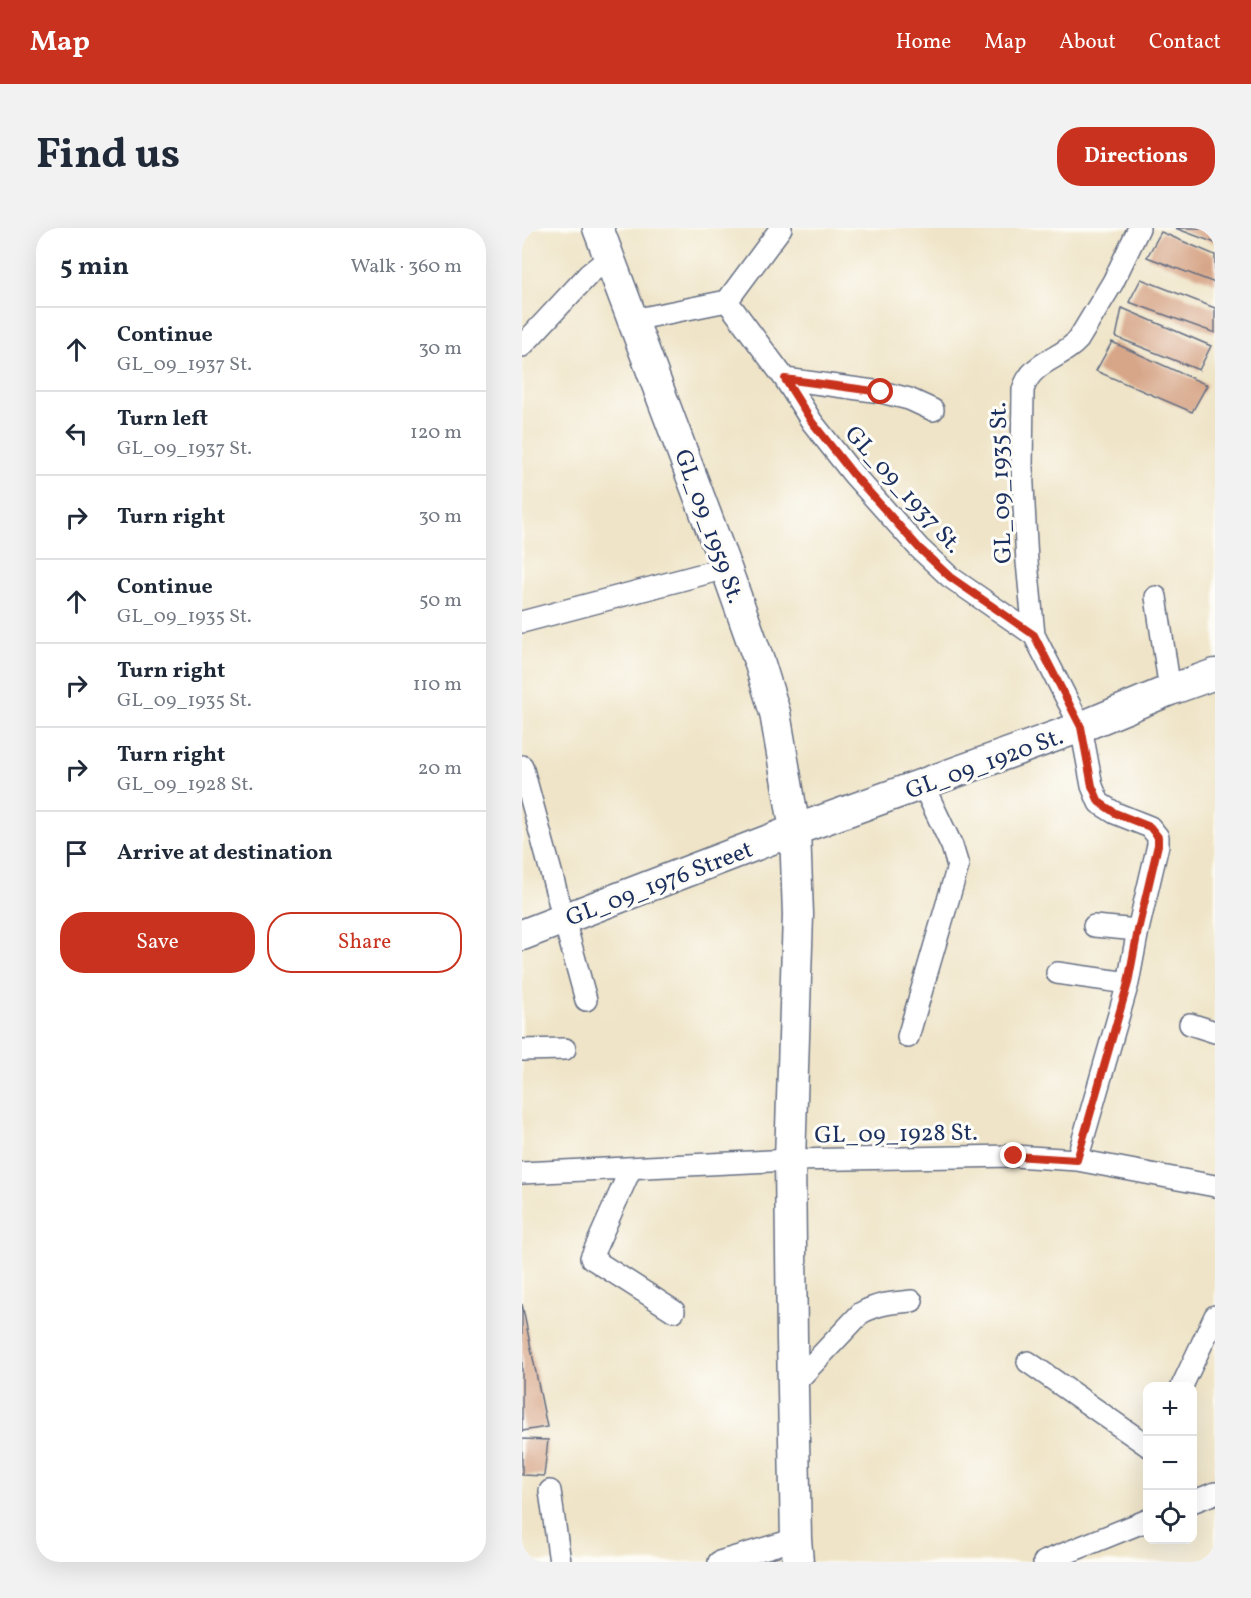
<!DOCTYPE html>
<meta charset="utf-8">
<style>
:root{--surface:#fff;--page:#f2f2f3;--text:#1f2937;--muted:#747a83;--line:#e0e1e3;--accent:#c8321e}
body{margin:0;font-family:Vollkorn,serif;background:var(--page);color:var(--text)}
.controls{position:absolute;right:18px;bottom:18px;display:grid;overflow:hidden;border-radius:12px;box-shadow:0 6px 24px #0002}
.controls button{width:54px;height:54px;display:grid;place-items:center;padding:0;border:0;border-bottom:2px solid var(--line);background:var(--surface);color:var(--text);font:30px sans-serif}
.stop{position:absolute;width:18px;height:18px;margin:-14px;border:4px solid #c8321e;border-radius:50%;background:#fff}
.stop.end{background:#c8321e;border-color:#fff;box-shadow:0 2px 6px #0008}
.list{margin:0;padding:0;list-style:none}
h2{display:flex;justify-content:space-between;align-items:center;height:78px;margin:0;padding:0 24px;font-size:26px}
h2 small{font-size:20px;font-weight:400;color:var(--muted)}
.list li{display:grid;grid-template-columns:39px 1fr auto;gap:18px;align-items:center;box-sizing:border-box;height:84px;padding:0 24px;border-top:2px solid var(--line)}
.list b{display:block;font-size:22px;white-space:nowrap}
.list p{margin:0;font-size:20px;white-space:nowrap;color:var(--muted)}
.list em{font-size:20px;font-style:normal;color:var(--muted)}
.actions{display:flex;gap:12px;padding:18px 24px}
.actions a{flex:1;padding:14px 0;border:2px solid var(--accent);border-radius:24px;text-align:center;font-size:21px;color:var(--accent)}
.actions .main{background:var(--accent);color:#fff}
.icon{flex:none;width:33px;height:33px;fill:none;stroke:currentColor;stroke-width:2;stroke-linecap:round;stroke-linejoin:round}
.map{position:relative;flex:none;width:693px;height:1334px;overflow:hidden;border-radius:24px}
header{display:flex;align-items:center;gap:36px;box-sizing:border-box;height:84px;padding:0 30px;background:var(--accent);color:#fff}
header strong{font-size:28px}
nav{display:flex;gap:33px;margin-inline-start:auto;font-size:21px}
.intro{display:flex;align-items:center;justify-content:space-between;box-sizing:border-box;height:144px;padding:0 36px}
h1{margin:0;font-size:42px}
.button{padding:15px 27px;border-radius:24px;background:var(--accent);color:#fff;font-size:21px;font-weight:700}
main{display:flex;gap:36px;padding:0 36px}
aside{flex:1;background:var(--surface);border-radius:24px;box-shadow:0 6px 24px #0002}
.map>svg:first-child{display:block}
</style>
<header>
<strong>Map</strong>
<nav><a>Home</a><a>Map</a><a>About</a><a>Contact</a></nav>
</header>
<div class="intro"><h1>Find us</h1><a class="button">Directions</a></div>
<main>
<aside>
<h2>5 min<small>Walk · 360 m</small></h2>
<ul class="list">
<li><svg class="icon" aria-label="ahead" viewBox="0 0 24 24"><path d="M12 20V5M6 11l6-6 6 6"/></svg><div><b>Continue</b><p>GL_09_1937 St.</p></div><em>30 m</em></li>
<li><svg class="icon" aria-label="left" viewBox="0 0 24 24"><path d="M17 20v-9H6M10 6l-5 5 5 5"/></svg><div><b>Turn left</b><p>GL_09_1937 St.</p></div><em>120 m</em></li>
<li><svg class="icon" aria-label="right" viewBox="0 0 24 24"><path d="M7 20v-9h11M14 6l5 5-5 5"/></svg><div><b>Turn right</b></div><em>30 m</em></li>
<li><svg class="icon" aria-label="ahead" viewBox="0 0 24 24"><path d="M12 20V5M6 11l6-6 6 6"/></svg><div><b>Continue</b><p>GL_09_1935 St.</p></div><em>50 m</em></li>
<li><svg class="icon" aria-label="right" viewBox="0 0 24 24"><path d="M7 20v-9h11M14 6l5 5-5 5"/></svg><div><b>Turn right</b><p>GL_09_1935 St.</p></div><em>110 m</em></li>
<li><svg class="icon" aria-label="right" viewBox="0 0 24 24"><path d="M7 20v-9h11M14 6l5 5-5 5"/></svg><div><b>Turn right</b><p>GL_09_1928 St.</p></div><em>20 m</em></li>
<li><svg class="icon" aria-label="arrive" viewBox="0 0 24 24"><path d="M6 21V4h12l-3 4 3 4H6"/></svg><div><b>Arrive at destination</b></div></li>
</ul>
<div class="actions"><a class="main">Save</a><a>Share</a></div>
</aside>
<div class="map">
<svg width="693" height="1334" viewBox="0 0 693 1334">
<rect width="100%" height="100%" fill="#fdfcf7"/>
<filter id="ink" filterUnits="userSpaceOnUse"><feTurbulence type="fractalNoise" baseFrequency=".0167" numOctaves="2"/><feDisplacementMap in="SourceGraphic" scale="12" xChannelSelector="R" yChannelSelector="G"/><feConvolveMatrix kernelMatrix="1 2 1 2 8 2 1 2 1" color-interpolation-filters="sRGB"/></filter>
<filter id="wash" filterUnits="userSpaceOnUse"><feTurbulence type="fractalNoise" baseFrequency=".008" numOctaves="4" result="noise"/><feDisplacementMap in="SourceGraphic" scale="24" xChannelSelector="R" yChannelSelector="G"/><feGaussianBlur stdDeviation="1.35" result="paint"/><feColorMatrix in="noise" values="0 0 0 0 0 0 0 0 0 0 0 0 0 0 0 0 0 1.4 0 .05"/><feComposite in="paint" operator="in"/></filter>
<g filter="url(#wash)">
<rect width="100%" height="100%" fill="#efe4c7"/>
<g id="blocks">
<path fill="#d7a688" d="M653,0H693V15Z
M639,4L693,27V55L625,29Z
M619,51L693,80V105L607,74Z
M600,80L689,118L677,142L594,109Z
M590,114L685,157L670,184L574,143Z
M0,1076L25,1199L0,1203Z
M0,1211L26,1212L22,1248L0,1247Z"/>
</g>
</g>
<g filter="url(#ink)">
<use href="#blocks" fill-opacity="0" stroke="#656e83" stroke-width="1.5"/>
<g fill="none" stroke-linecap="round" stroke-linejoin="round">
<g stroke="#656e83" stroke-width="24">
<path id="street" d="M205,73L263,151L290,194L331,246L397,320L428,349L512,407
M111,92L205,73L259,0
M0,118L67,46L87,30
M263,151L359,164L387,171L411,182
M634,369L648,462
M0,394L204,340
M0,538L64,772
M572,698L616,702
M535,745L606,755
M668,796L693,804
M386,809L436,638L430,618L401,557
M0,822L43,821
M555,932L606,755L616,702L636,617V609L628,599L593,585L577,575L570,558L559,499L512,407L505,334L500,239L501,162C509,133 538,132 556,112L591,54L617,0
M109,940L69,1030L152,1083
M0,945L268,932L492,928L555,932L693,958
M506,1134L626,1218
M271,1157L339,1085C358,1075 369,1075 390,1073
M660,1158L693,1088
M28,1263L38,1334
M670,1274L693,1265
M197,1334L274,1311
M522,1334L626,1292"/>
</g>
<g stroke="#656e83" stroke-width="33">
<path id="secondary" d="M76,0L204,340L238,436L253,485L273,602L276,687L268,932L270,1111L274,1311L276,1334
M0,707L273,602L559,499L648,462L693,446"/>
</g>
<use href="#street" stroke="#fff" stroke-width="21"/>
<use href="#secondary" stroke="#fff" stroke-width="30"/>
</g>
</g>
<g fill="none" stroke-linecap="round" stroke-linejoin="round" filter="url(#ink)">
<path stroke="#c8321e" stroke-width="8" d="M359,164L263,151L290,194L331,246L397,320L428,349L512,407L559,499L570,558L577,574L593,585L628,599L636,609V617L616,702L606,755L555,932L492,928"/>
</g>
<g text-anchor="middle" stroke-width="6" stroke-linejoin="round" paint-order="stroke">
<g font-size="24" fill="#1b2f5e" stroke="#fdfcf7">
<text transform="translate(478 255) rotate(-92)" y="8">GL_09_1935 St.</text>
<text transform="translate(382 261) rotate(48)" y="8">GL_09_1937 St.</text>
<text transform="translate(188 298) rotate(70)" y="8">GL_09_1959 St.</text>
<text transform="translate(462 535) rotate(-20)" y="8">GL_09_1920 St.</text>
<text transform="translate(137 655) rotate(-21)" y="8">GL_09_1976 Street</text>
<text transform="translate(374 905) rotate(-1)" y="8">GL_09_1928 St.</text>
</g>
</g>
</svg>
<div class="controls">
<button>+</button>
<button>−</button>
<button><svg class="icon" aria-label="locate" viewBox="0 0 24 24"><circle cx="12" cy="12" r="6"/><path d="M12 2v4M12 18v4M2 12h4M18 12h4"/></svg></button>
</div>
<div class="stop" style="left:359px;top:164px"></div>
<div class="stop end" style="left:492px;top:928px"></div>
</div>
</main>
